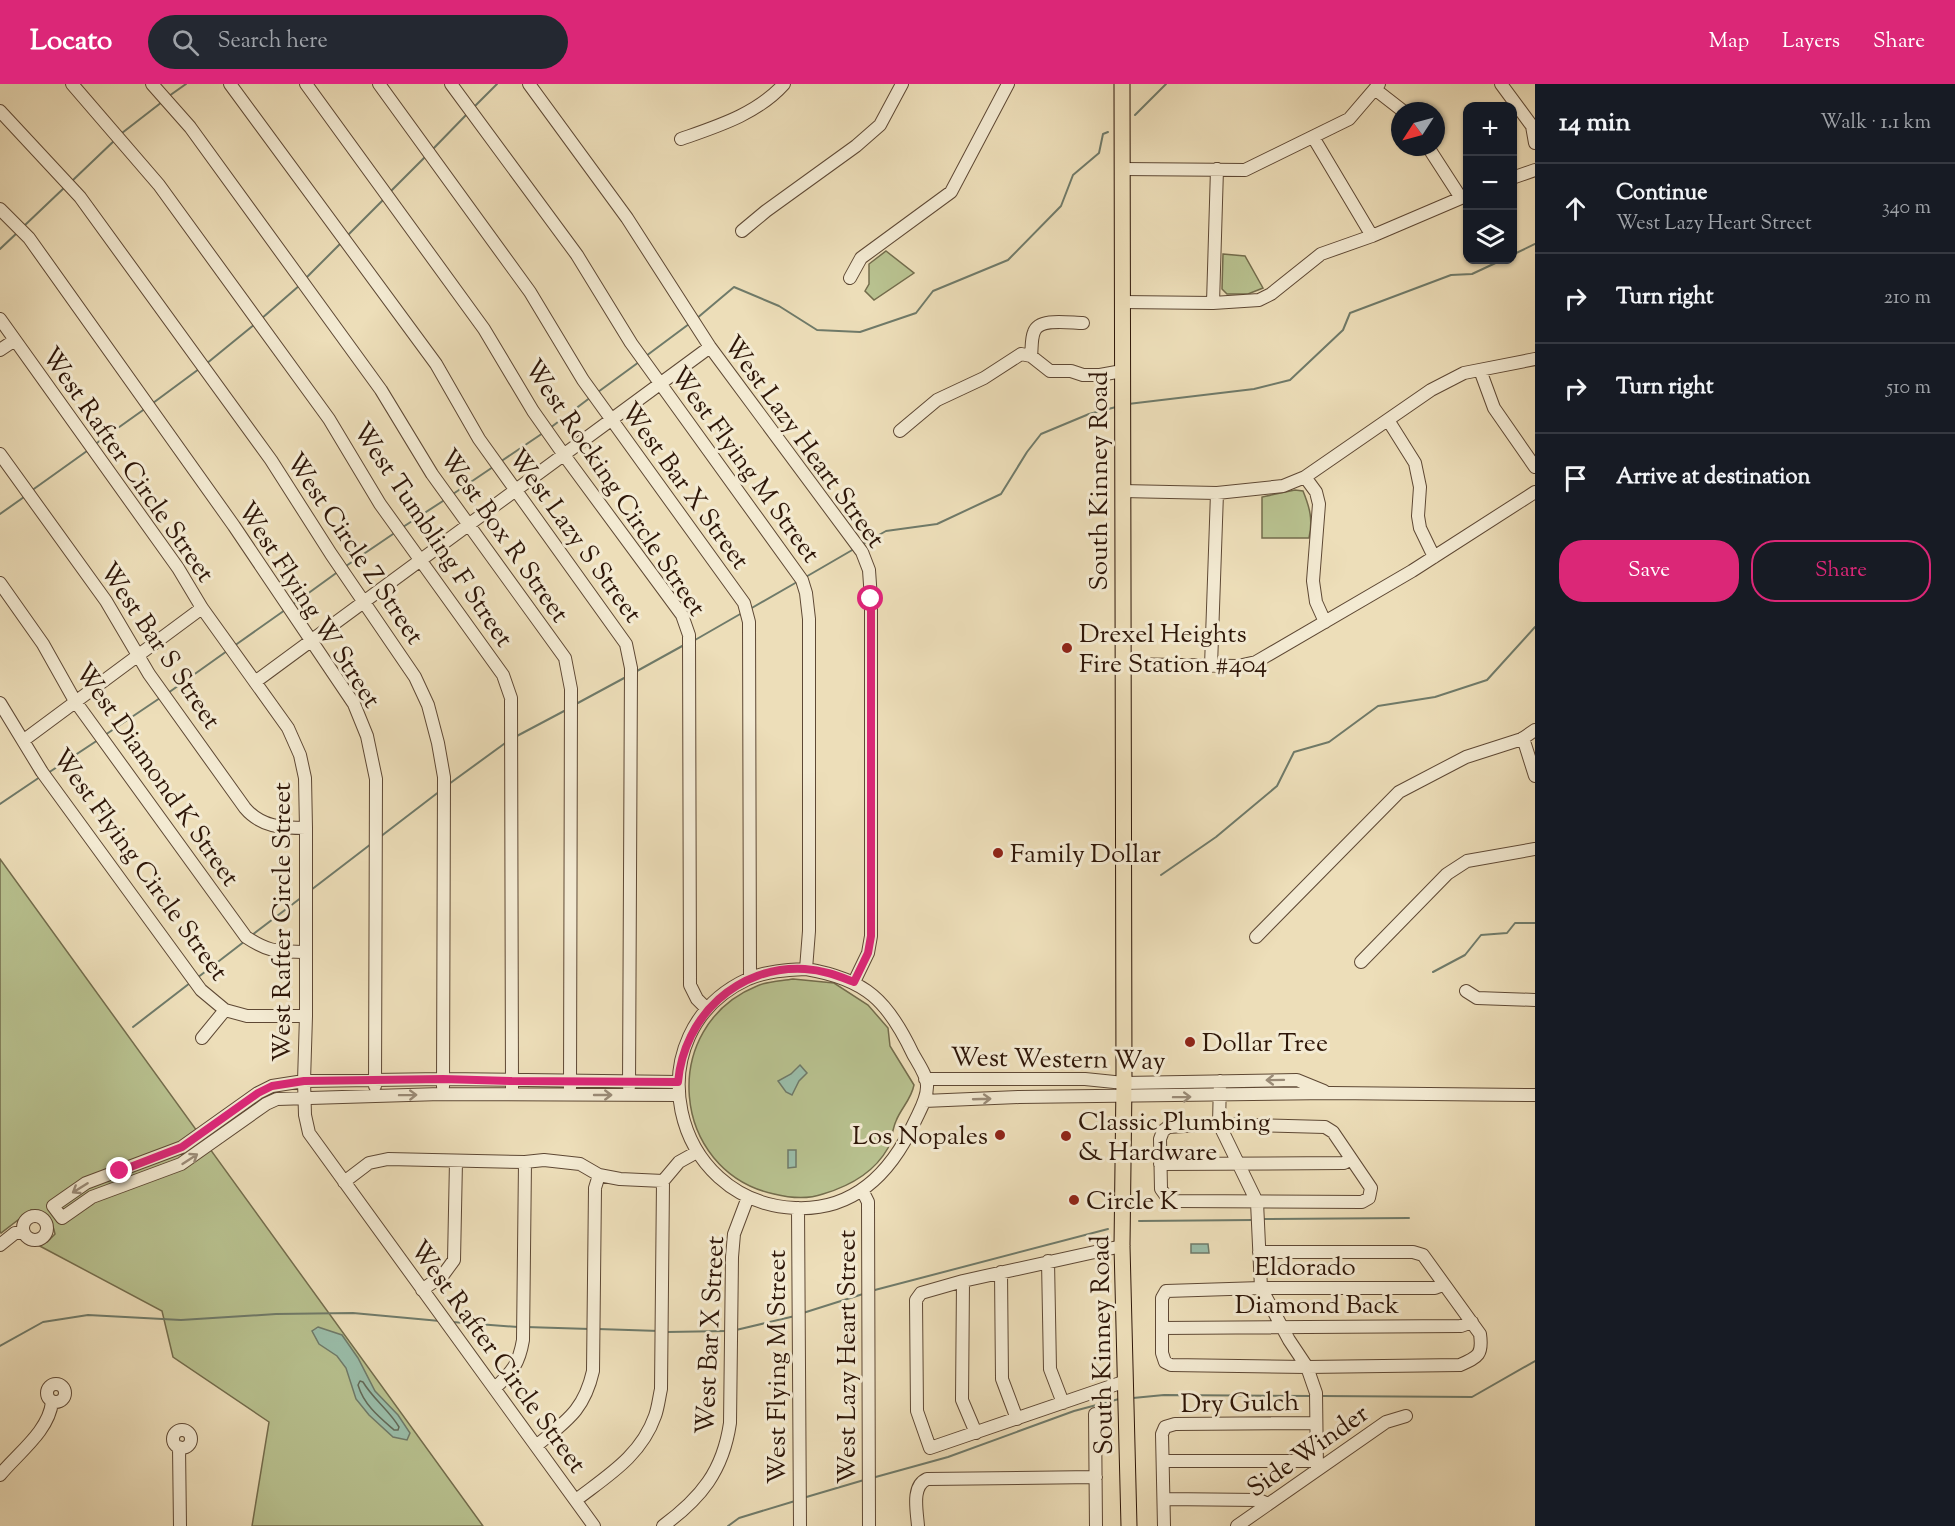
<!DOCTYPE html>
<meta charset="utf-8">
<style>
:root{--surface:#171b24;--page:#242831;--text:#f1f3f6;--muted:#9ea1a6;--line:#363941;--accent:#db2777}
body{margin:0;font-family:"Sorts Mill Goudy",serif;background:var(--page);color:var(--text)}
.controls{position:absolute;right:18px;top:18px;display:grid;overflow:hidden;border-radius:12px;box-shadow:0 2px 4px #0004}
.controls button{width:54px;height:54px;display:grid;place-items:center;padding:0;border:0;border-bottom:2px solid var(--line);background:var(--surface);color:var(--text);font:30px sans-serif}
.compass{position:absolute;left:1391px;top:18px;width:54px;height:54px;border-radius:50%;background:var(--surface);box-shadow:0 2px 4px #0004;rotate:234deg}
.stop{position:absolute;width:18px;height:18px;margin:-14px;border:4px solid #db2777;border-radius:50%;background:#fff}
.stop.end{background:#db2777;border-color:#fff;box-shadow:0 2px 6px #0008}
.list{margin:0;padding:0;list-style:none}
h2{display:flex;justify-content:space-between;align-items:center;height:78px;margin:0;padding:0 24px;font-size:26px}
h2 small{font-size:20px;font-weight:400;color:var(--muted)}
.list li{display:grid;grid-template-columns:39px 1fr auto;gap:18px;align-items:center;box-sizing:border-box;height:90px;padding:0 24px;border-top:2px solid var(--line)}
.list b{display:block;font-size:22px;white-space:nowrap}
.list p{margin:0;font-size:20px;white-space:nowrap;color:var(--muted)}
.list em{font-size:20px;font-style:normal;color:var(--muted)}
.actions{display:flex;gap:12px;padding:18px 24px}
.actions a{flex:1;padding:14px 0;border:2px solid var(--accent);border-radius:24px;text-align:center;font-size:21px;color:var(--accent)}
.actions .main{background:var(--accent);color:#fff}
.icon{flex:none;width:33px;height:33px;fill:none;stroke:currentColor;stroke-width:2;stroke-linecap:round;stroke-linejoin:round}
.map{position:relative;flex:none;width:1535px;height:1442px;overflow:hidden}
header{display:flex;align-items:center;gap:36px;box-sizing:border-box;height:84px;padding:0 30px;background:var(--accent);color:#fff}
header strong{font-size:28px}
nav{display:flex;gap:33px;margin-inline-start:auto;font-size:21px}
.search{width:420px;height:54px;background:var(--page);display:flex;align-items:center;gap:15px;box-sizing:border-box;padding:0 21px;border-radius:33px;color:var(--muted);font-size:22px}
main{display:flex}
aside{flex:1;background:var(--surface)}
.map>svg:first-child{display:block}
</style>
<header>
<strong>Locato</strong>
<div class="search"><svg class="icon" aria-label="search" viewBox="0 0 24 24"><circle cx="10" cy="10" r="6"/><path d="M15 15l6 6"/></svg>Search here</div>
<nav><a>Map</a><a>Layers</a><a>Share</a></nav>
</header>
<main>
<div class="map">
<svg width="1535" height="1442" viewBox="0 0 1535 1442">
<rect width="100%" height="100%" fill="#eddeb9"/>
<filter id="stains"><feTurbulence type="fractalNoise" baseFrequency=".00333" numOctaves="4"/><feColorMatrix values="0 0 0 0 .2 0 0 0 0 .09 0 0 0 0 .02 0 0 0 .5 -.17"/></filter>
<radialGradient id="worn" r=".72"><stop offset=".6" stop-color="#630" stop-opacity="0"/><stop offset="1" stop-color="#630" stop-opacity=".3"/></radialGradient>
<path fill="#b8c18f" stroke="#736c4c" stroke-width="1.5" d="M886,167L914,189L874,216L865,207L869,200V180Z
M1223,170L1245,172L1263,204L1248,210H1227L1222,205Z
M1295,406L1303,407C1310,424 1313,436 1309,454H1262V413Z
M0,775L483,1442H252L269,1338L173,1273L162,1227L36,1160L47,1158L55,1150C52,1135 46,1129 31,1126L1,1149L0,1147Z
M793,895L834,899L868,921L888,944L890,962L914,1001C911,1016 901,1024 896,1037C892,1046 892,1056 888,1064C874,1089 850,1102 823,1110C806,1116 790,1114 774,1110C670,1087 658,942 757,902C767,897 781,897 793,895Z"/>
<path fill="#9abda9" stroke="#6f7a69" stroke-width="1.5" d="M800,981L807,989L799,997L792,1011L786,1008L778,997L791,990Z
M788,1066H796V1083L788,1084Z
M1191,1160H1208L1209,1169H1191Z
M318,1243L342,1251L358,1274L375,1307L398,1331L410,1349L407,1356L393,1353L369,1331L356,1315L346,1284L337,1272L319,1260L312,1247Z"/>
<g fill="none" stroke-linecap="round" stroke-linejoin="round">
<path stroke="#646a58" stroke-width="1.5" d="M360,1297L363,1298C373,1315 389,1326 399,1343L398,1346H394C379,1333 364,1321 358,1301Z"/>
<path stroke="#6f7a69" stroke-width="2" d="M169,12L186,0
M474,23L497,0
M1135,31L1166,0
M122,49L162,18
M432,66L468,29
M72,97L116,55
M390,108L426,72
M24,142L65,103
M348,151L384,115
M0,165L18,148
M1512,171L1535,160
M306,194L342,158
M261,235L300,201
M696,235L734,203L779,222L817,246L860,248L916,229L933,207L1008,176L1061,122L1073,91L1099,69L1103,50L1108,48
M646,272L689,240
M206,280L255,240
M598,308L639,278
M153,319L199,285
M1128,320L1254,305L1290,296L1343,246L1350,229L1451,191L1472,190L1502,176
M550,344L591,313
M94,361L146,324
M500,378L543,349
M31,407L87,367
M453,410L493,383
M0,430L24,413
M403,443L446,415
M861,461L886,447L937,440L1001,410L1027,368L1041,350L1089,330L1116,323
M346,482L396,448
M804,494L854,465
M292,521L339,487
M750,525L797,498
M695,556L742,529
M234,562L285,526
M637,587L684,561
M168,609L227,567
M576,620L626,593
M105,651L160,614
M515,653L566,626
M48,689L98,656
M449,700L508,657
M0,720L40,693
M380,753L440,707
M1161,791L1216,753L1277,702L1294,668L1329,658L1378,622L1435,613L1487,596L1535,543
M311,806L371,760
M252,851L302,813
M1433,888L1465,871L1481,851L1507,849L1515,839H1535
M197,894L245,857
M133,943L190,899
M1262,1135L1409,1134
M1139,1137L1253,1136
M871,1207L1108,1145
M803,1229L863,1210
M452,1238L518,1243
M526,1243L590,1245
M598,1245L659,1247
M736,1246L795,1232
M667,1248L727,1247
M0,1262L43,1238L88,1231L181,1236L276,1230L353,1229L440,1237
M1322,1312L1472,1313L1535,1277
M1133,1314L1164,1311L1313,1312
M872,1394L948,1373L1074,1327L1119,1315
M803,1414L864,1396
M728,1442L739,1434L795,1417"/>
<g stroke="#5e4834" stroke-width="14">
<path id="minor" d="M72,0L159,101L329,335L380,420L503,591L511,614L512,1005
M152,0L190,43L381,306L432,390L565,574L571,605L570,1004
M230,0L436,280L479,355L626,560L631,584L629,1003
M306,0L484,245L533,327L564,371L682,531L689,551L690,901L697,915L707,925
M379,0L530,208L583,296L744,519L749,538L750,894
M451,0L577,171L631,259L802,496L806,509L809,535V847L806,885
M529,0L627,134L710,263L862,468L869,486L871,515V852L868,869L854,898
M1501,0L1532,42L1535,59
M1376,6L1403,27
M0,27L80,113L271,376L331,470L415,593L428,621L438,659L444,693L443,1003
M1313,53L1372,152
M681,55C718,42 757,30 784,0
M1428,63L1461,114
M1122,85L1245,86L1349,35L1379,0
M1512,94L1535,86
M0,125L29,154L234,442L354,620L367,652L376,695L375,1002
M742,147L766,127L856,62L880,41L902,0
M850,194L861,174L951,108L1008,0
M1122,218L1213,219L1259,216L1271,210L1321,170L1372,152L1468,111
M1213,219L1217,85
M0,235L178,484L202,524L288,644L300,671L305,694L306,744V932L304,997L305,1031L309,1049L594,1442
M0,266L15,256
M1031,272C1032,265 1031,255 1034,248C1039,233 1070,239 1083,239
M1480,286L1494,324L1535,383
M1388,336L1415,379L1420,403L1418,432L1420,444L1434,473
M900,347L937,316L984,294L1021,270L1031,272L1050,287H1071L1083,291H1100L1122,287
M0,370L106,517L149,590L245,724C261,743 282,744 306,744
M1305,393L1316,408L1319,420L1313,497L1316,518L1325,538
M1122,407L1217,409L1283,402L1305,393L1431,306L1464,289L1535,275
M0,499L43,560L75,617L246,853C270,869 278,867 306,868
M1122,580L1238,582L1256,578L1412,487L1535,408
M1211,582L1217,409
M255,598L710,263
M0,619L42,688L201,906L225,926L247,932H306
M1523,654L1535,692
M24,656L202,524
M1256,853L1399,708L1466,673L1522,655L1535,646
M1361,878L1447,790L1467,777L1535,765
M806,885C866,895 888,917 913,970C918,979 928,993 927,1003C927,1015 920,1026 915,1037C892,1087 856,1127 795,1124C670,1118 633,948 748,895C767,887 786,886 806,885Z
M1466,907L1477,914L1535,916
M202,954L225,926
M925,995H1085L1124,999L1297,996L1324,1007
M1220,997L1219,1040L1257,1118L1261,1204L1289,1256L1307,1283L1316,1309L1317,1385
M678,998L443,995L304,997L272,1002L258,1009L182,1063L86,1099L53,1122L62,1134L92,1113L181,1080L266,1020L277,1015L441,1010L678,1011
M924,1017L1019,1013L1331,1009L1535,1011
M1219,1040L1325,1043L1333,1048L1371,1104L1369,1114L1362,1118L1176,1117L1166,1112L1161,1105L1160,1055L1163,1047L1168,1043Z
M1160,1080L1344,1079L1351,1075
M344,1098L369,1079L388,1075L525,1078L544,1076L580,1080L599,1091L620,1095L663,1097L679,1078L697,1068
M862,1106L868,1118L869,1442
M798,1124L800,1442
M23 1144a12 12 0 1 1 24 0a12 12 0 1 1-24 0Z
M0,1161L15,1149H24
M1122,1162L963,1197L921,1209L916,1216L917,1327L930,1364L1126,1297
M1259,1168H1413L1423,1171L1480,1250C1483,1271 1478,1273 1460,1281L1307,1283L1171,1281L1165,1278L1162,1269V1214L1166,1207L1261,1204H1435L1443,1201
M1048,1177L1050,1285L1063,1319
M1001,1188L1002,1295L1017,1335
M963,1197L962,1316L976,1349
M422,1206L443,1191L454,1176L456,1077
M1162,1244L1461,1242L1472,1238
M47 1309a9 9 0 1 1 18 0a9 9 0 1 1-18 0Z
M495,1304C512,1288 519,1280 523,1256L525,1078
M1095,1330L1096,1442
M173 1355a9 9 0 1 1 18 0a9 9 0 1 1-18 0Z
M536,1362C566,1337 584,1327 593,1287L595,1104L599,1091
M179,1363L180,1442
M1163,1377H1317
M0,1391C18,1369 49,1347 52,1318
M1164,1415L1259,1416L1268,1420
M576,1416C607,1392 641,1372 655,1332C658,1324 659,1314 661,1305L663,1097
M663,1442C701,1414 723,1387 730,1339L732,1173L734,1150L748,1113
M918,1442C917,1427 911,1402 927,1395L1096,1393
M1164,1442L1162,1350L1165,1343L1175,1340L1316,1339
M1237,1442L1386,1338L1406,1332"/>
</g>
<g stroke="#2e1608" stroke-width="17">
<path id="major" d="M1122,0L1124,999L1122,1162L1129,1442"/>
</g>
<use href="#minor" stroke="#f3ead2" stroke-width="12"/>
<use href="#major" stroke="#eddeb9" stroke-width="15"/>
</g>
<defs><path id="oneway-shaft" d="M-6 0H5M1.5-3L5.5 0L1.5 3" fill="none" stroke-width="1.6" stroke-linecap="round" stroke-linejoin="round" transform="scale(1.5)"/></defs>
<g stroke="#9a8b77">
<use href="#oneway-shaft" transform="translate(1275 996) rotate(179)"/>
<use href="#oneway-shaft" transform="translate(408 1011) rotate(-1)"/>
<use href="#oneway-shaft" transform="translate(603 1011)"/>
<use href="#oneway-shaft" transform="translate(1182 1013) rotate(-1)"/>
<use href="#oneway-shaft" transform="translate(982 1015) rotate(-2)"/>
<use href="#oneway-shaft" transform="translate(190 1075) rotate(-33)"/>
<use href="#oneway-shaft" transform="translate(80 1104) rotate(148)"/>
</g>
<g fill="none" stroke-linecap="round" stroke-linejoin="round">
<path stroke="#db2777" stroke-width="8" d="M120,1087L182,1063L258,1009L272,1002L304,997L443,995L512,997L678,998C684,932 738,881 805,885C823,886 838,892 854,898L868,869L871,852V515"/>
</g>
<g fill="#8f2418" stroke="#f3ead2" stroke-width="2">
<circle cx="1067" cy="564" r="6"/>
<circle cx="998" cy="769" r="6"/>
<circle cx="1190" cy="958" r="6"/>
<circle cx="1000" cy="1051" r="6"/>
<circle cx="1066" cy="1052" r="6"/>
<circle cx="1074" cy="1116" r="6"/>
</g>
<g text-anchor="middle" stroke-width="6" stroke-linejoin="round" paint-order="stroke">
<g font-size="26" fill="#2e1608" stroke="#f3ead2">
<text transform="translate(805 357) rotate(54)" y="9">West Lazy Heart Street</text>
<text transform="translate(129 380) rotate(55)" y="9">West Rafter Circle Street</text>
<text transform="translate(746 380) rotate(54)" y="9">West Flying M Street</text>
<text transform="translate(1098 397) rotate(-90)" y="9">South Kinney Road</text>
<text transform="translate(686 401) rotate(54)" y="9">West Bar X Street</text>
<text transform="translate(616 403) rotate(56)" y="9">West Rocking Circle Street</text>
<text transform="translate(434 450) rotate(56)" y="9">West Tumbling F Street</text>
<text transform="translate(505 451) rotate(55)" y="9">West Box R Street</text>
<text transform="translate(576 451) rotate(54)" y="9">West Lazy S Street</text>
<text transform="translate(356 464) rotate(56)" y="9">West Circle Z Street</text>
<text transform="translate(310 520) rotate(57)" y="9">West Flying W Street</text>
<text transform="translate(161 561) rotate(56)" y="9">West Bar S Street</text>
<text transform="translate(158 690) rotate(55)" y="9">West Diamond K Street</text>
<text transform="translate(141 780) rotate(54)" y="9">West Flying Circle Street</text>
<text transform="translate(281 838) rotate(-90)" y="9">West Rafter Circle Street</text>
<text transform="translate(1058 974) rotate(1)" y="9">West Western Way</text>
<text x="1305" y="1191">Eldorado</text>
<text x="1317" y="1229">Diamond Back</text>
<text transform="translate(709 1251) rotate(-87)" y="9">West Bar X Street</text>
<text transform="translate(1101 1261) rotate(-91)" y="9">South Kinney Road</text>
<text transform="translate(499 1272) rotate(54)" y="9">West Rafter Circle Street</text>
<text transform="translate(846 1273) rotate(-90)" y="9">West Lazy Heart Street</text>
<text transform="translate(776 1283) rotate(-90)" y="9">West Flying M Street</text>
<text transform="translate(1240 1318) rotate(-1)" y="9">Dry Gulch</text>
<text transform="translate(1307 1366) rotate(-35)" y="9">Side Winder</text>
</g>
<g font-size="26" fill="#2e1608" stroke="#f3ead2" text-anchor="start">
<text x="1079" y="558">Drexel Heights<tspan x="1079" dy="30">Fire Station #404</tspan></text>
<text x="1010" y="778">Family Dollar</text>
<text x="1202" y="967">Dollar Tree</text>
<text x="1078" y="1046">Classic Plumbing<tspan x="1078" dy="30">&amp; Hardware</tspan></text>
<text x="988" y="1060" text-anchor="end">Los Nopales</text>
<text x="1086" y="1125">Circle K</text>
</g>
</g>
<rect width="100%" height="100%" filter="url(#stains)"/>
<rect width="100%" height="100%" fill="url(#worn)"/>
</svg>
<div class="controls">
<button>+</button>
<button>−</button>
<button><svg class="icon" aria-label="layers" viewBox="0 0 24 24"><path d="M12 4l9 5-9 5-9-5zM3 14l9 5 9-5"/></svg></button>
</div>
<svg class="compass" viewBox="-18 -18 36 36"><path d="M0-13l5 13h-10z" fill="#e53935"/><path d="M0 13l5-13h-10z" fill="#9ea1a6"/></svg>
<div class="stop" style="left:871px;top:515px"></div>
<div class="stop end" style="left:120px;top:1087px"></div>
</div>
<aside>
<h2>14 min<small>Walk · 1.1 km</small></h2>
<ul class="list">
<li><svg class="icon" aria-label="ahead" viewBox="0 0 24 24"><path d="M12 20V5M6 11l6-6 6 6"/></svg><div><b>Continue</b><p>West Lazy Heart Street</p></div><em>340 m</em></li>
<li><svg class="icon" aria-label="right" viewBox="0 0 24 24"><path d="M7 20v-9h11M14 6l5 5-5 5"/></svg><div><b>Turn right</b></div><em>210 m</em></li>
<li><svg class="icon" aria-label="right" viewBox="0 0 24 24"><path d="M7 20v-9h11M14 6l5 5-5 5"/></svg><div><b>Turn right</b></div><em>510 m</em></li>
<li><svg class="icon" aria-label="arrive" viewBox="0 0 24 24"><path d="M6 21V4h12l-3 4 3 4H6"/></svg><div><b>Arrive at destination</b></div></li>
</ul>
<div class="actions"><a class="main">Save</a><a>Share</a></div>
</aside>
</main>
